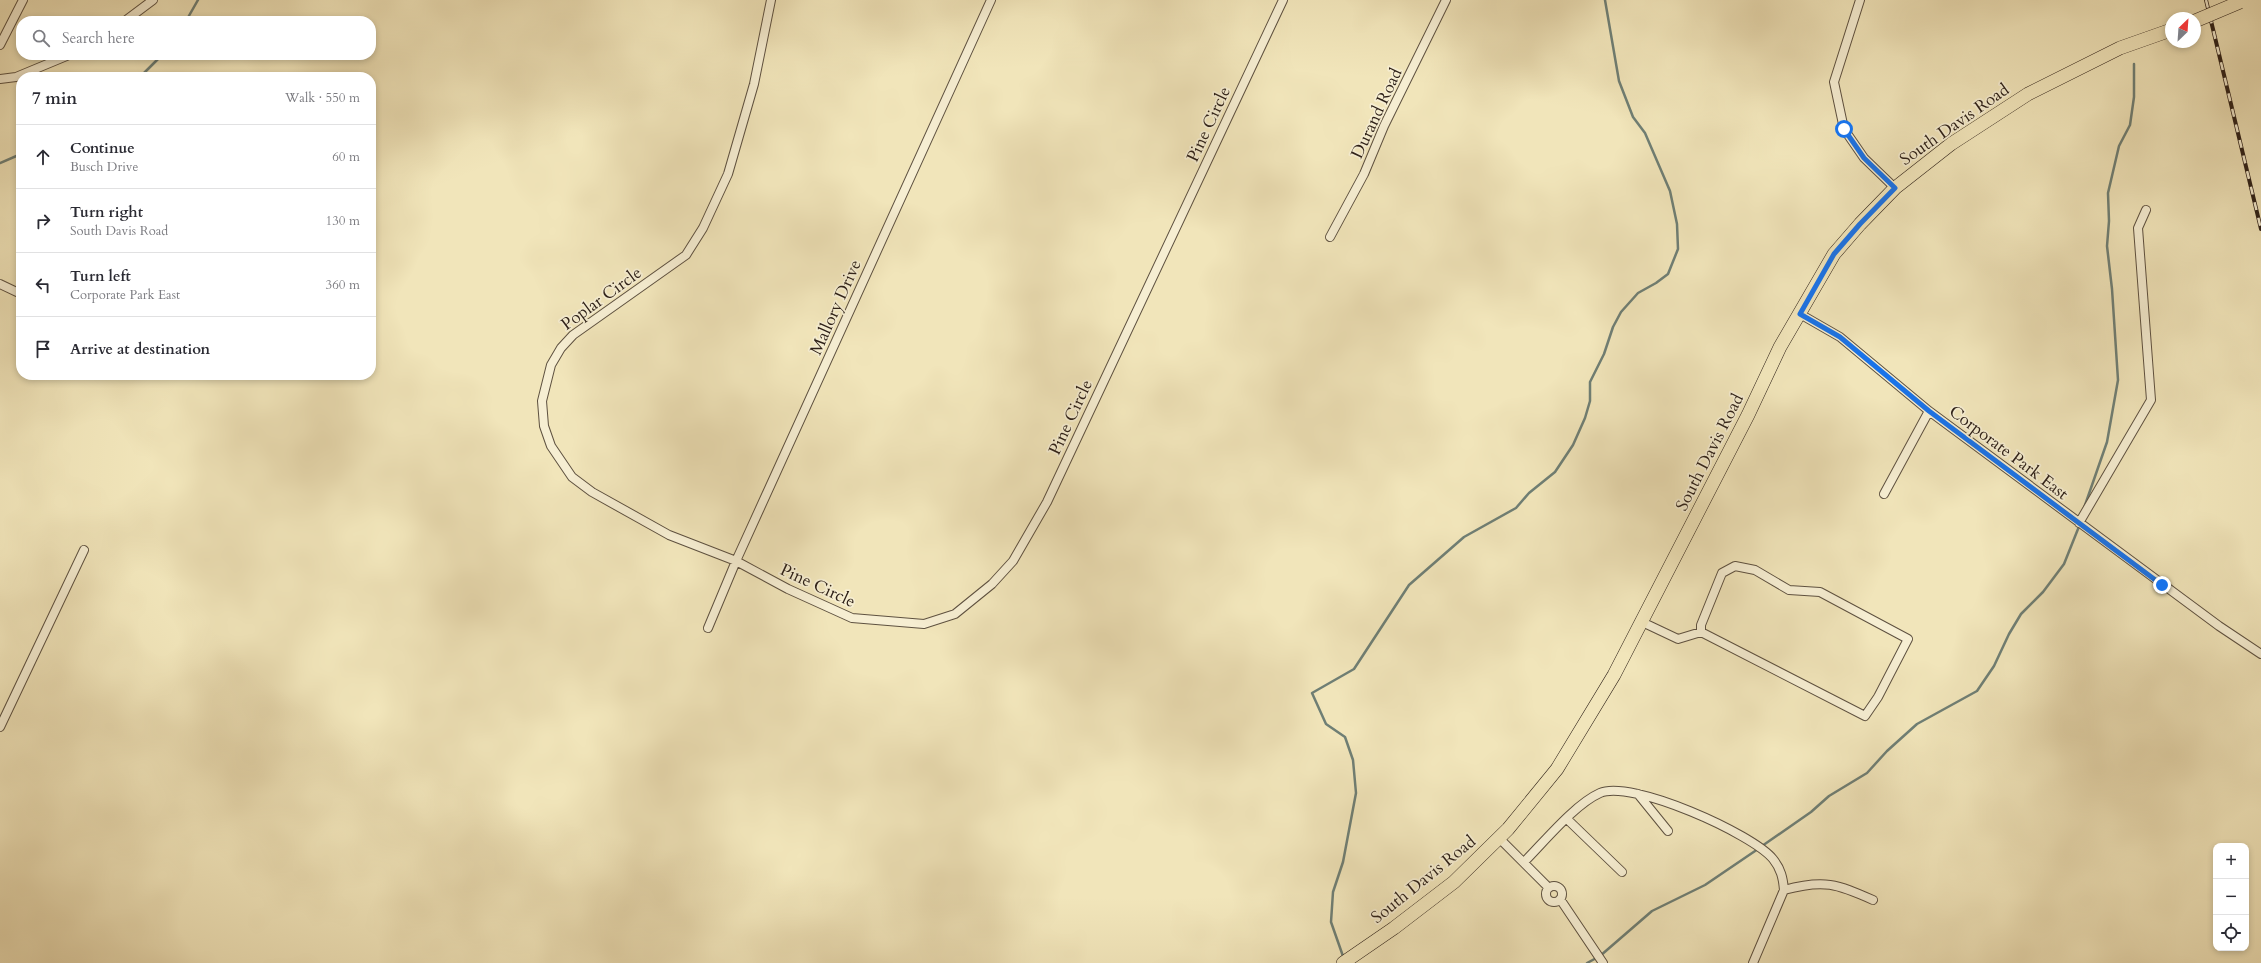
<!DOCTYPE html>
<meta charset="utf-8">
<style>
:root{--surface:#fff;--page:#f2f2f3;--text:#2b2b33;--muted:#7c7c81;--line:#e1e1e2}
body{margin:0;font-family:Cardo,serif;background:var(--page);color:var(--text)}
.controls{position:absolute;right:12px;bottom:12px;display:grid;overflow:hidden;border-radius:8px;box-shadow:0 2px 6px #0003}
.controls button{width:36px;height:36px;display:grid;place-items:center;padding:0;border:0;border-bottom:1px solid var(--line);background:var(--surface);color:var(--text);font:20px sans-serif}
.compass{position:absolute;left:2165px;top:12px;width:36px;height:36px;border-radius:50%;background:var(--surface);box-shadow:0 2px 6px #0003;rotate:25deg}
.stop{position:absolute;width:12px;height:12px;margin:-9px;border:3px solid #1a73e8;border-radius:50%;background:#fff}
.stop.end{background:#1a73e8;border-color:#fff;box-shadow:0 1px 4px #0008}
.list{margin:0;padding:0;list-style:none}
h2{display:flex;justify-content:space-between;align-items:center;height:52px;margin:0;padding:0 16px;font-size:17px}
h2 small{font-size:13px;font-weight:400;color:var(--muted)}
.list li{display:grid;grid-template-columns:26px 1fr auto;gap:12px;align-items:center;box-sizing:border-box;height:64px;padding:0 16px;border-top:1px solid var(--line)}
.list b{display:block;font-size:15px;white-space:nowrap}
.list p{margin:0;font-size:13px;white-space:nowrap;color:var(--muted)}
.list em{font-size:13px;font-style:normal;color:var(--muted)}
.icon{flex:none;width:22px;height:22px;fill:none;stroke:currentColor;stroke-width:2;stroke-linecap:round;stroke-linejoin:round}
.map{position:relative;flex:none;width:2261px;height:963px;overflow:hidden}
.search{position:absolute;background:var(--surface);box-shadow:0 2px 6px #0003;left:16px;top:16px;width:360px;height:44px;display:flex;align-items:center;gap:10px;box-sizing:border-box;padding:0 14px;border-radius:16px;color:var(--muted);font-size:15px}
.panel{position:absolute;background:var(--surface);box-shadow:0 2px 6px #0003;left:16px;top:72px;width:360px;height:308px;border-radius:16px}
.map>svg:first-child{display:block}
</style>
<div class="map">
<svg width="2261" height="963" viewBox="0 0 2261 963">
<rect width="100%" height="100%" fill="#f1e5ba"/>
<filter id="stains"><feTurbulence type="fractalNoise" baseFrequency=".005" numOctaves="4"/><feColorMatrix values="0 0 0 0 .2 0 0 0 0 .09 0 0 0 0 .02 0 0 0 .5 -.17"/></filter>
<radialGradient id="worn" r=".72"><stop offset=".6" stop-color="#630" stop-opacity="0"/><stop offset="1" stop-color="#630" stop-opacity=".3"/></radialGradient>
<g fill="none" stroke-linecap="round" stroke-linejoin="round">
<path stroke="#6f7f75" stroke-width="2.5" d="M186,21L198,0
M140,77L162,55
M0,163L21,154
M2084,508L2107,442L2118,380L2112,289L2107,246L2109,221L2108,193L2119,146L2130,125L2134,97V64
M1762,846L1811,812L1829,796L1867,773L1887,751L1917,724L1977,691L1994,666L2009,634L2021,614L2043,592L2064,564L2080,524
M1344,959L1331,922L1333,892L1343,862L1356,793L1353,760L1345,737L1326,724L1312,693L1354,669L1409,585L1464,537L1516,508L1529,493L1555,472L1573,445L1585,418L1590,401V382L1604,354L1613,327L1621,312L1638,293L1656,283L1668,274L1678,249L1677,224L1670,191L1645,133L1633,117L1619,81L1605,0
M1587,963L1600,956L1652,911L1705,885L1758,849"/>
<g stroke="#5e5140" stroke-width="10">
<path id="street" d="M771,0L754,84L728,174L703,228L686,255L573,335L561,348L551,365L542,401L544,426L551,446L572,477L592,492L669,535L736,561L788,589L852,618L924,624L955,614L992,584L1013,561L1047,502L1283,0
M1860,0L1834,82L1844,129L1864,158L1895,188
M125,21L153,0
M0,45L23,0
M0,79L16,77L69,55
M1330,237L1364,174L1384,126L1446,0
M0,284L21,294
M1800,314L1840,337L1929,411L2219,626L2261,654
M1884,494L1929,411
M2079,523L2151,400L2138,228L2146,210
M1642,622L1678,639L1701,632L1865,716L1878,697L1908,639L1820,592L1789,590L1755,570L1735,566L1722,573L1701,625V632
M708,628L736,561L991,0
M0,727L84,550
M1638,794L1668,831
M1567,819L1622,872
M1499,838L1549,888
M1524,862C1544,842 1575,804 1600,793C1631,779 1753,834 1773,859C1781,869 1783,878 1784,890
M1546 894a8 8 0 1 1 16 0a8 8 0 1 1-16 0Z
M1560,899L1603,963
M1753,963L1784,890C1824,879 1837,884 1873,900"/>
</g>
<g stroke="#2d2018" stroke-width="14">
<path id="primary" d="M1343,963L1394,928L1454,882L1508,829L1557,769L1614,675L1748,415L1780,347L1834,254L1860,224L1895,188L1951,144L2028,94L2120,48L2171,30"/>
</g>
<use href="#street" stroke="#f6eed2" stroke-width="8"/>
<use href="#primary" stroke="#f1e5ba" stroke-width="13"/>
<g stroke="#2d2018" stroke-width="4">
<path id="rail" d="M2206,0L2261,229"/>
</g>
<use href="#rail" stroke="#f6eed2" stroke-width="2.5" stroke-dasharray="8" stroke-linecap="butt"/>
<g stroke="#2d2018" stroke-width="14" stroke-linecap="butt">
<path id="primary-bridge" d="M2195,21L2240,2"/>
</g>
<use href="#primary-bridge" stroke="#f1e5ba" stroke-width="13"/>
</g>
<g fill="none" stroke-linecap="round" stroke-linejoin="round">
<path stroke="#1a73e8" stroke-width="5" d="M1844,129L1864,158L1895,188L1860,224L1834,254L1800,314L1840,337L1929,411L2162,585"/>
</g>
<g text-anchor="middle" stroke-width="3.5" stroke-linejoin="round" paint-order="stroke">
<g font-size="17" fill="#2d2018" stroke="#f6eed2">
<text transform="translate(1376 113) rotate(-65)" y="6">Durand Road</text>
<text transform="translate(1208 124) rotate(-65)" y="6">Pine Circle</text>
<text transform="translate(1954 124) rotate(-35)" y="6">South Davis Road</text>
<text transform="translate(601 298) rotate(-36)" y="6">Poplar Circle</text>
<text transform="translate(835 307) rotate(-66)" y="6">Mallory Drive</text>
<text transform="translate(1070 417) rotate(-65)" y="6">Pine Circle</text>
<text transform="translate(1709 452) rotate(-63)" y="6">South Davis Road</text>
<text transform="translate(2009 452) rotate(37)" y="6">Corporate Park East</text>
<text transform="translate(818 585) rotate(25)" y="6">Pine Circle</text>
<text transform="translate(1423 879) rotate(-39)" y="6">South Davis Road</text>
</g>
</g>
<rect width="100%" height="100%" filter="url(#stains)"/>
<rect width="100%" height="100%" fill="url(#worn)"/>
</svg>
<div class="controls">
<button>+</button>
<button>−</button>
<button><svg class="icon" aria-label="locate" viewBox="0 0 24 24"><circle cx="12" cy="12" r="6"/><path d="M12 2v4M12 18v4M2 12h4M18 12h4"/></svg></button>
</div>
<svg class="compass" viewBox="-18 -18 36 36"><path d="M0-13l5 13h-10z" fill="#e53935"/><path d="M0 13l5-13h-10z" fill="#7c7c81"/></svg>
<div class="stop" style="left:1844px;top:129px"></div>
<div class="stop end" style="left:2162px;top:585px"></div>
<div class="search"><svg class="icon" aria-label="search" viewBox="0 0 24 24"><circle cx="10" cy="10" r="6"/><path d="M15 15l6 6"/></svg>Search here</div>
<section class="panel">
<h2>7 min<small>Walk · 550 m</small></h2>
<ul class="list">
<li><svg class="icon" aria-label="ahead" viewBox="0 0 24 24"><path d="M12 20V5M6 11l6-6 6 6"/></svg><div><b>Continue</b><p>Busch Drive</p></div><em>60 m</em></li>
<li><svg class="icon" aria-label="right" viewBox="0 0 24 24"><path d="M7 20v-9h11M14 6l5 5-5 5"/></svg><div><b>Turn right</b><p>South Davis Road</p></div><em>130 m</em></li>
<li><svg class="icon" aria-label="left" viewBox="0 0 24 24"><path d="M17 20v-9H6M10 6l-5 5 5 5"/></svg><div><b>Turn left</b><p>Corporate Park East</p></div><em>360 m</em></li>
<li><svg class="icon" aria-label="arrive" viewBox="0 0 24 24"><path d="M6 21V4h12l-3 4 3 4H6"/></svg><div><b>Arrive at destination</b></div></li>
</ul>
</section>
</div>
